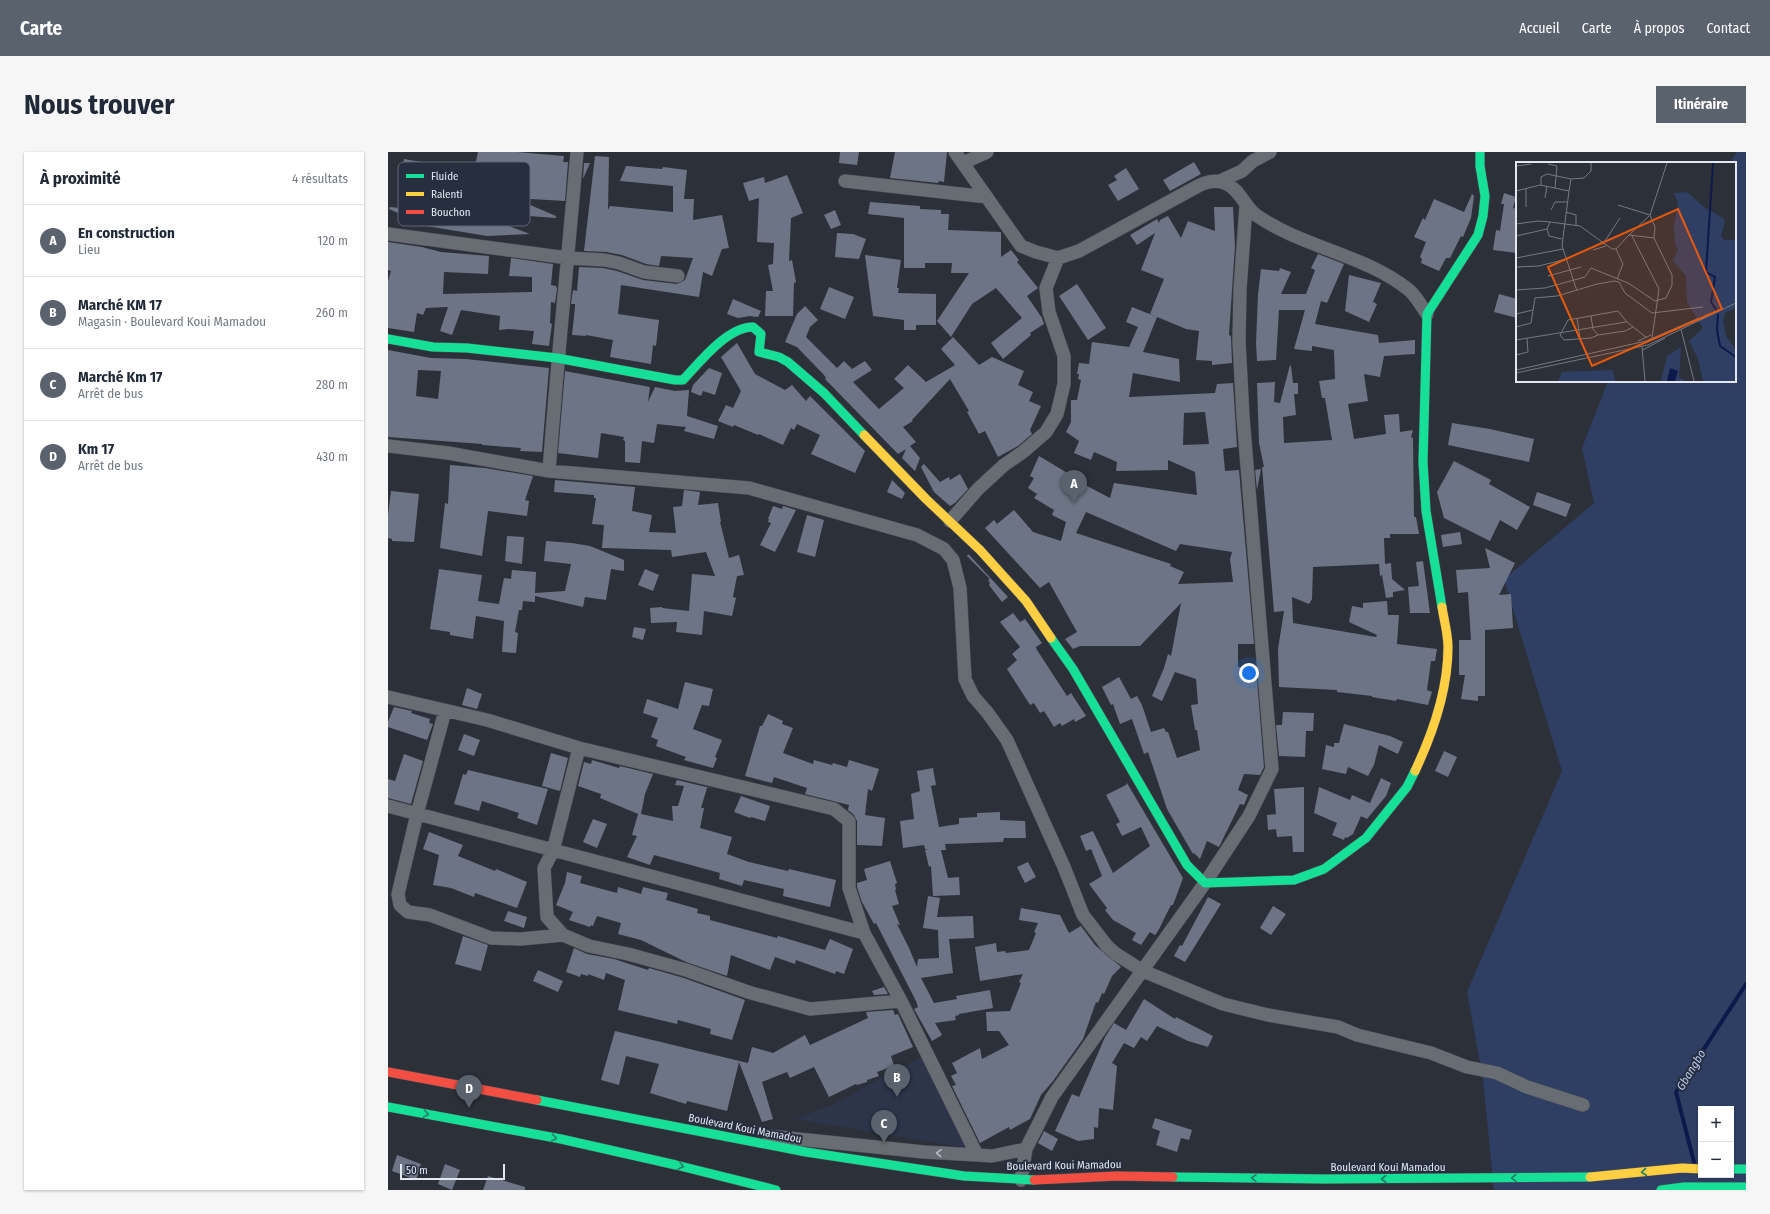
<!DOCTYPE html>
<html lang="fr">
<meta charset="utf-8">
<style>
:root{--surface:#fff;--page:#f6f6f7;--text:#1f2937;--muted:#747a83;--line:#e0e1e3;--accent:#5a626e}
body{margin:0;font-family:"Fira Sans Condensed",sans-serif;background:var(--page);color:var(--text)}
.controls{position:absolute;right:12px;bottom:12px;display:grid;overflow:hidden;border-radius:0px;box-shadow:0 1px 3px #0004}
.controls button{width:36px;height:36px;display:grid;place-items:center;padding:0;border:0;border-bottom:1px solid var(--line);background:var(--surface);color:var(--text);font:20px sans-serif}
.scale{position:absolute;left:12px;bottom:10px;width:105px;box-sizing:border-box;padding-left:4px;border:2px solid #e2e7f2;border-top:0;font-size:11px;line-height:14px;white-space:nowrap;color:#e2e7f2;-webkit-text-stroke:3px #262e3f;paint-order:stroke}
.you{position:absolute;left:861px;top:521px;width:14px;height:14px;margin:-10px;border:3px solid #fff;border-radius:50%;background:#1a73e8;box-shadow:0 0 0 6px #1a73e833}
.badge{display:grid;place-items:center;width:26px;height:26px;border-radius:50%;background:var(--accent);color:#fff;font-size:13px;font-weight:700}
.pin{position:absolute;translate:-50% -33px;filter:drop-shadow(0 1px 2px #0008)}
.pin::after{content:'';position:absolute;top:21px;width:14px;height:12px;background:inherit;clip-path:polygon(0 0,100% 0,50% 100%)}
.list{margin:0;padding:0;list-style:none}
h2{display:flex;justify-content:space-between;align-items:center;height:52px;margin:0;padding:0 16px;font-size:17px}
h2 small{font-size:13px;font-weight:400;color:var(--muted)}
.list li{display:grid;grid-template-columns:26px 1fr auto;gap:12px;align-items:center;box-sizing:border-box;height:72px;padding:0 16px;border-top:1px solid var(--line)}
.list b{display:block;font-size:15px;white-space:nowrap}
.list p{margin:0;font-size:13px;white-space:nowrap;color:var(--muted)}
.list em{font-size:13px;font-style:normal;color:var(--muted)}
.map{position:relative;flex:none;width:1358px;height:1038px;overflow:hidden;border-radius:0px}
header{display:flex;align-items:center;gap:24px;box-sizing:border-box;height:56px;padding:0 20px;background:var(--accent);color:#fff}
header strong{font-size:19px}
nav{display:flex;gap:22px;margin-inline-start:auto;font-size:14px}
.intro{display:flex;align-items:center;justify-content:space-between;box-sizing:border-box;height:96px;padding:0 24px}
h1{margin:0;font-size:28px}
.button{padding:10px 18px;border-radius:0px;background:var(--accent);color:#fff;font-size:14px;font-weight:700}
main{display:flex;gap:24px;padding:0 24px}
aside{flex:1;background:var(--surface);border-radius:0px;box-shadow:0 1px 3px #0004}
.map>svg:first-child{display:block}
</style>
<header>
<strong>Carte</strong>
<nav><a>Accueil</a><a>Carte</a><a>À propos</a><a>Contact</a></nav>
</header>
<div class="intro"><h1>Nous trouver</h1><a class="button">Itinéraire</a></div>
<main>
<aside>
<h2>À proximité<small>4 résultats</small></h2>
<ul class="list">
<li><span class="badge">A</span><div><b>En construction</b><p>Lieu</p></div><em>120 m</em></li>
<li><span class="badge">B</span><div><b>Marché KM 17</b><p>Magasin · Boulevard Koui Mamadou</p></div><em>260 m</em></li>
<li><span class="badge">C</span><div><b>Marché Km 17</b><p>Arrêt de bus</p></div><em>280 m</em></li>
<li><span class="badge">D</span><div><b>Km 17</b><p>Arrêt de bus</p></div><em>430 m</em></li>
</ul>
</aside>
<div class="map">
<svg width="1358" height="1038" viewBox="0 0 1358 1038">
<rect width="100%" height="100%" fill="#2c3039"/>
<path fill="#2c354a" d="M539,903L580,996L407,967L446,952L505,919Z"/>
<path fill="#2f3f63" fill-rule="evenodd" d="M1349,0H1358V1038H1106L1095,927L1079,840L1174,619L1116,427L1206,351L1194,296L1220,229H1347V11H1342ZM1313,957H1343V1023H1313Z"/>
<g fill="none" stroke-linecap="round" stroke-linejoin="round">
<path stroke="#0b194d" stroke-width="4" d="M1306,1010L1288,940L1358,832"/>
</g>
<path fill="#6d7485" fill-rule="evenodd" d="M90,0H129L176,4L175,10H180L177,49L126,46L168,64V66L84,60L142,82L99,84L26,72V68L1,57L2,55L50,60L56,28L77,29V38L98,41L101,16L87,14Z
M452,0H471L469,13L451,11Z
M507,0H559L556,30L551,29L550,31L502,26Z
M207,4L221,5L220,58L222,54L285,60V34L232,29L238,14L274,17L275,15L299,18L296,47H306L305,68L334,63L341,96L334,97L324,124L315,120L311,145L233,133L230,162L271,168L268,194L265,193L263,212L222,205L225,188L198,183V184L184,183L187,155V152H183L185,138L189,139L191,115L215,116L229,119L255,128L289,132L297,128L305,106L273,104L271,114L258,112L234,103L218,100L196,99Z
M16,7L57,14L54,34L13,28Z
M806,10L813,22L782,39L775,28Z
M196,11H202L195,27Z
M738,16L751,37L730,49L720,33L729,28L726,24Z
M399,23L415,61L403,66L401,109L404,108L408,130L406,131L405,164H377L378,139H385L380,113L385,112L386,91L369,90L371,46L361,49L355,31L376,25L377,31Z
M1116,41L1128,45L1125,56L1129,57V101L1105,98L1108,78L1112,79L1116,52H1113Z
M1084,42L1086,44L1083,66L1075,85L1073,84L1062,106H1058L1051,119L1033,111L1034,107L1032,105L1038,90L1026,85L1035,66L1037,68L1046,47L1076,60Z
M482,50L532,54V57L553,58V62H561L560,78L613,80V105L623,98L631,108L629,110L650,136L639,144L654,166L656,172L642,181L643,183L615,207L603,191L634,166L608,136L584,152L563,185L549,169L581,121H563L564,111H537V116H516V66L480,62Z
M826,55H845L847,94L841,183L843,184L844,211L824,213V209L808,208L811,179L798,177L762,162L776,127L753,118L767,81L749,93L742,83L769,67L771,71L772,68L780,64L793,86L800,69L827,79Z
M447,58L453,73L443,77L436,63Z
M449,81L465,82L478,87L471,107L447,105Z
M0,90L34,95L53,100L101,104L100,122L56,120L55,142L144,140V125L121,124L123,106L165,112L163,133L168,134L169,137L167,151L163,150L162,171L164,172L161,194L144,192L146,179L121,177L111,178L112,164L73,158L64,183L52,179L60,155L38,156L35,163L29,161L26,180L0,176V129L3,119L0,118Z
M930,102L956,112L939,151L933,149L927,172L990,183L991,191L1027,188V202L996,204L992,225L976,222L980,249L960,252L966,287L998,282L996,263L1011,262L1012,280L1025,278L1023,285L1025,286L1026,365H1028L1031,382H1002V386H996L997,412L1003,411L1004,427L1017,438L1005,440V445L998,446L994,423L992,424L991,412L925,415L924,447L921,452L904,445L905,471L988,485L989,483L961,470L964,454L975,456V451L999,449L1000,463H1011L1009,492L1049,497L1047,509H1043L1039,538L1044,540L1040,553L1009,547L1008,549L984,545V544L949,540V538L891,535L890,497L896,459L886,460L874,315H876L871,291L869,231L887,230L886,250L892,251L902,213L903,214L905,231H910V242H906L908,263L895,265L896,291L944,288L937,246H934L931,229L947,227L946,198L924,194V199L906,197L917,158H891L888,208L869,209L868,191L870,142L873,117L891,119L892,116L903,120L893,142H918L927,118L923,116Z
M477,103L513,108L509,136H511L510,141L548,142V173H528V178H516V168L485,164Z
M961,123L993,131L985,150L989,152L981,170L957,159Z
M689,132L718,176L700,188L671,144Z
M441,135L466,145L457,167L432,157Z
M1111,142L1129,147V166L1106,160Z
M345,147L373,159L370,165L362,164L350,166L339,162Z
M417,154L430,168L422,175L418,185L449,216L456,209L464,217L477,209L484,218L465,230L491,257L516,236L506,227L520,213L538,230L567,213L553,197L565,185L591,213L604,205L636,219L630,233L645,240L641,249L653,254L642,278L644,282L630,294L610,305L597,279L591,282L579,260L581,259L562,227L524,268L525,269L515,275L528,290L522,294L532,306L527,319L514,306L518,297L510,302L437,227L438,226L436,223L409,195L397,190L409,162Z
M744,155L769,165L755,200L791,207L792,230L745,221L741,245L827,241L829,232L845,231L849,295L835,297L837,319L851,318L866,492H850V515H868L876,615L872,623L856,622L850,638L860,643L856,653L852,652L831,695L819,689L812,707L806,701L805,702L779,657L760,600L756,602L744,567L732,572L725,552L723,553L714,535L731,525L743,547L749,544L754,553L763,580L776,576L778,580H780L789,606L812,598L809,578H807L803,553L810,552L808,527L787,520L774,549L764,544L776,516L780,502L783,504L793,451L752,494H692L685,497L677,487L689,480L661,430L652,436L597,376L606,368L609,372L626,358L645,380L673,389L678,370L664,363L666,358L646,346L649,342L640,336L646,326L642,324L651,304L681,322L680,324L722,346L726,331L809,343L807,320L780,308V318L728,319L729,310L706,300L703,308L686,301L691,289L678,280L683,270V248H689L693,228L690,227L691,222H689L691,211L701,212L704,190L741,195L750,175L738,170ZM817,260L821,292L795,293L796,261ZM698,360L788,399L792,392L844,400L842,407L845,430L790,432L796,420L782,414L783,412L688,381Z
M349,191L367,222L397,238L404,233L418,249L422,244L477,299L467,321L423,302L432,283L409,272L406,278L403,276L395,293L371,282L370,283L346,273L345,275L330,269L338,253L345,256L353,239L333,205Z
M0,198L43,206L78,207L161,216L154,300L132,299L133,296L94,293V292L0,285ZM30,218L53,219L50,247L28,244Z
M321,216L334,221L327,243L315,239L313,244L303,240L305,233Z
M177,219L262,235L260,250L267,235L287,239L301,238L299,264L330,274L326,287L296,279L298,275L269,272L266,291L254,289L252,311L237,310V289L235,288L236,285L213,281L210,306L170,301Z
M1064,271L1102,277L1146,287L1141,310L1060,293Z
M1066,309L1103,328L1101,332L1142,355L1129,378L1112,368L1102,389L1056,366L1049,340Z
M536,312L552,330L561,325L562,328L572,322L580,337L567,351L562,354L546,340L533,315Z
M62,313L97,316L145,324L137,348L141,349L139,364L100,359L94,404L52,396L57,351L60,352Z
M873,317L869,338L867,318Z
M167,328L247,335L244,359L264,363L261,380L288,381L285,355L294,354L296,338L312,340L310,353L330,351L333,370H332L341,406L351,403L356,423L349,424L345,445L348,446L344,464L316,459L314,483L288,480L289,470L263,471L262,456L274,455V456L301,459L304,422L327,424L318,400L284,405L283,398L214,396L216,373L204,372L208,346H206V343L166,340Z
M504,328L517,341L514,347L499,340Z
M3,339L31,342L26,390L4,389V387L0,386V363Z
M1149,340L1183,352L1178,365L1145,353Z
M385,354L394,357L395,354L408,358L387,400L372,393L383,371L380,370L381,367H380Z
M419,363L436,368L427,405L409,400Z
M1072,380L1074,392L1055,395L1053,383Z
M119,384L136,385L134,412L117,409Z
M158,389L184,391L202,394L236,408V419L223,417L218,448L197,445L195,455L147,444V450L135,449L134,458H131L127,480L130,481L128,501L114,500L116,469L88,464L85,487L62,483V480L42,477L51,417L94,423L90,449L111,452L116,426L123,427L124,418L148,420L147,441L177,439L183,412L156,409Z
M1097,396L1127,411L1111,443L1123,442L1125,476L1097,478V544H1090V549L1073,547L1077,523H1071V488H1083L1080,440L1070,441L1068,418L1102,416Z
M580,402L584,406L620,445L614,450L601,433L602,431L600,428L602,427L579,404Z
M1035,409L1042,461H1022L1020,435L1031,434L1028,410Z
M257,417L271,423L265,439L250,433Z
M625,461L632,470L637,467L654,491L648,495L649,498L679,544L683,541L698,564L687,570L686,567L674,574L672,571L666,575L656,559L652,561L646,551L642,553L619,517L629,508L624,502L632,495L612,470Z
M246,475L258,477L255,488L244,485Z
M297,530L325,537L321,554L314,553L305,577L334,588L327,605L329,606L325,616L296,608L298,605L268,594L270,588L263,585L270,566L255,561L259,547L290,557Z
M79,536L94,542L89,557L74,553Z
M6,555L24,559L23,561L42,567L41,571L45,572L39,588L0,575V570Z
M895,560L926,561L925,579H918L917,605L891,604L888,573H894Z
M380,562L395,569L394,572L405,576L395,601L425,612L426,608L444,613L445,611L459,615L461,608L491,617L484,639L480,637L477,663L497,666L494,694L469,693V669L466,663L460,658L461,653L417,642L419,636L386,625L384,631L357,624L372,574H374Z
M956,572L1002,584L1015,590L1010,602L991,593L986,613L980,624L960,615L958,622L934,617L938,593L946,595V591H951Z
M76,582L92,588L86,604L70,598Z
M1056,599L1069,605L1060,625L1047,619Z
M163,601L180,606L172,639L154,634Z
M16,602L35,609L23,652L0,646V627L7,629Z
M204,608L231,616L232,614L265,622L257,642L253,662L285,669L284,654H290L296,634L287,633L289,628L322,636H319L313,656H316L312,676L344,685L339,702L361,710L400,719L401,717L448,728L442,755L395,744L396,737L356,728L354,734L331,727L332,721L266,703L262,713L239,705L249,684L244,683L250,662L212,646L213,642L190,634L196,610L203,612Z
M545,616L548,633L543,634L551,675L571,672V666L589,665V661L612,660V668L637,669L638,686H616L615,690L557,692L558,698H553L560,726L571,725L572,743L545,744L543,714L541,715L537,698L540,697H537L536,693L515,696L512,669L526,667L523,642L532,639L529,619Z
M80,618L160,637L149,673L129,666L131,661L94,649L91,659L66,652L75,622L78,623Z
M993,626L1003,631L998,644L979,667L973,664L965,682L959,686L957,685L956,688L944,683L949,671L926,661L931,635L962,648L964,643L982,651Z
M739,631L795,726L785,753H783L770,779L767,783L762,780L753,793L744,788L748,781L725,768L717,758L719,756L701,732L714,724L703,697L698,699L692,684L705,679L725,721L762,694L753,675L734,684L728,672L732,670L718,643L738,633Z
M916,635V700H905L904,684L889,685L888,677L880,678L879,663L888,662L886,637Z
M353,644L382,654L377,669L363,665L362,666L346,660Z
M205,667L219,672L209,696L195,690Z
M41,680L75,693L70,704L107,719L108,717L139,730L129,756L87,741L86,745L63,736L45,733L51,703L35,697Z
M502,709L509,731L507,732L508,738H507L511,752L504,754L512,773L509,772L521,796L529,815L530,807L551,806L550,778L535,776L540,744L552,746L549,765L585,764L586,786L561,787L565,821L533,826L546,851L569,847L568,844L602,838L605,856L571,862V863L567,864L568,868L547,871L554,883L544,889L526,857L530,855L528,849L488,771L486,772L474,750L469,735V731L479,728L476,717Z
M640,710L648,725L637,731L629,715Z
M179,720L194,724L192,731L229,741L230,735L253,742L255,735L280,741L278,748L310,757L309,761L322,764V768L389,786L390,784L437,798L442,787L465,797L456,822L448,819L447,822L408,808L407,812L387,805L382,818L343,803L339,824L298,810L253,788L230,782L233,771L209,764L205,774L203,773L202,775L181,768L185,760L168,753L177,731Z
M820,745L833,752L797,810L786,804L792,793L794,794Z
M885,754L898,762L883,783L872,776Z
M633,756L672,763L681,781L693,774L707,793L733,815L724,824L716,842L714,841L710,851L708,850L695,887L665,929L653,943L642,967L622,978L621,975L592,991L564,934L568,933L563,924L569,921L564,911L592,896L594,907L621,893L611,879H599L598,860L622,859L633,831L631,830L635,822L592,829L587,795L608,791L609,800L617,799L618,801L641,798L648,781L646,780L650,771L631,768Z
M120,759L139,765L136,776L116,769Z
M75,784L100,793L93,819L67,812Z
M186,796L199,802L226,807L260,818L261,816L296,826L357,848L344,888L322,882L323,877L290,868L289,872L230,858L237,828L218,821L216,828L200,822V824L193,822L192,825L178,820Z
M150,818L175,829L170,840L145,829Z
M496,835L500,842L486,843L484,839Z
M756,847L787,867L788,865L825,884L820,895L800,889L769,874L759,889L753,885L746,896L736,891L724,911L729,914L725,958L711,956L710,976L706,975V987L690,989L667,979L684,942L691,945L717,885L726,871L738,878Z
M505,858L507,863L510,862L525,895L503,904L506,914L489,920L491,924L479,928V930L469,933L468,932L441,945L426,915L402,926L399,920L374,930L385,967L374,970L351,910L339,959L299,949L298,952L262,941L271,912L238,904L231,933L213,928L227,879L360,911L364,895L385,901L417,883L422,893L480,866L478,860Z
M767,966L804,978L801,988L793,986L789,1000L768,993L772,979L764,976Z
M656,979L670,987L664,999L650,991Z
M9,1003L33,1012L28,1028L4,1019Z
M57,1012L72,1018L64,1038L50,1032Z
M100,1024L137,1035V1038H95Z"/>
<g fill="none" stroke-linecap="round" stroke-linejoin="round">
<g stroke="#4b4e56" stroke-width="14">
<path id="street" d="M567,0L633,94L648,100L670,106L691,99L810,34C820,29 829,27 839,32C852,38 856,54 868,63C915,96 976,102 1021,138C1028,144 1034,155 1039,162
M575,11L599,0
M457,29L599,45
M832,29L854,19L865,9L882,0
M0,82L180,106L216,108L231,111L256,120L290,124
M0,294L60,301L161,319L361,336L529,383L556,397L565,408L572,436L577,527L585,544L599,560L619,588L676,715L695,763L719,794L728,802L755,819L835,852L880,863L950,875L969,883L1043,901L1079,915L1109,921L1139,935L1195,953
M161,319C169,213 180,106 189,0
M562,369L590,337L616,313L635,300L658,280L669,262L676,232V204L661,160L658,136L670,106
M0,545L99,568L191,596L446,657L461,669V736L476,781L513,849L589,1003
M57,559L29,662L10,742L12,753L20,760L42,763L103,786L133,787L175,783
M191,596L165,699L156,716L159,765L175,783L201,794L240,802L298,818L360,840L422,857L513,849
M0,654L476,781
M381,984L536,1000L589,1003L604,1004L638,997
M633,1028L638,997L664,945L817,731L861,664L884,617L855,265L851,189L852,137L858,54"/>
</g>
<g stroke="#4b4e56" stroke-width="10">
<path id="fast" d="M0,187L45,195L79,196L169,206L287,228H295C312,210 339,175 365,175L373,182L371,200L391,205L400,210L436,241L476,283
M1054,455L1038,359L1035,310L1039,162L1090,83L1095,64L1097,44L1092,14V0
M663,486L685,517L799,713L817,731L906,728L936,717L978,686L1019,635L1027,619
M149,948L418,1000L576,1024L646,1028
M0,955L173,987L288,1013L388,1038
M1343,1017H1358
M785,1025L936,1027L1202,1025
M1273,1038L1296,1035H1358"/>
</g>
<g stroke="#4b4e56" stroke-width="10">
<path id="slow" d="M476,283L538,347L592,398L638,449L663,486
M1027,619C1045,581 1060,538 1060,495C1060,482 1056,468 1054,455
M1202,1025L1294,1016L1313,1017"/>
</g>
<g stroke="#4b4e56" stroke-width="10">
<path id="jam" d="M0,920L149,948
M646,1028L729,1024L785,1025"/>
</g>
<use href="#street" stroke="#686c73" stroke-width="13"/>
<use href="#fast" stroke="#16e098" stroke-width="9"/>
<use href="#slow" stroke="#ffcf43" stroke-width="9"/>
<use href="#jam" stroke="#f24e42" stroke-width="9"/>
</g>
<defs><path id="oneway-chevron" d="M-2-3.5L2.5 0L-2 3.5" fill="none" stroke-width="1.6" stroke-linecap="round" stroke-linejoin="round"/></defs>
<g stroke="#1f7e67">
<use href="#oneway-chevron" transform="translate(38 962) rotate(10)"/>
<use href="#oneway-chevron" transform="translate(166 986) rotate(10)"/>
<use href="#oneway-chevron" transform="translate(293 1014) rotate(14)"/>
<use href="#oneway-chevron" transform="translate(1256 1020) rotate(174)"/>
<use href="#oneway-chevron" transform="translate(866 1026) rotate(-179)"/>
<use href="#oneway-chevron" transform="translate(1126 1026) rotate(179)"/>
<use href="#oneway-chevron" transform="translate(996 1027) rotate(180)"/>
</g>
<use stroke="#b7bcc6" href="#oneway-chevron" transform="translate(551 1001) rotate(-176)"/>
<g text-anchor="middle" stroke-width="4" stroke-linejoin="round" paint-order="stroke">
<g font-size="11" fill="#e2e7f2" stroke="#262e3f">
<text transform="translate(357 976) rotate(11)" y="4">Boulevard Koui Mamadou</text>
<text transform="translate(676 1013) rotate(-1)" y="4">Boulevard Koui Mamadou</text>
<text x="1000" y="1019">Boulevard Koui Mamadou</text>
</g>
<g font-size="12" font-style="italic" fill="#bbccf0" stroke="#262e3f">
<text transform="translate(1303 918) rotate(-59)" y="4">Gbangbo</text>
</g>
</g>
<g transform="translate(1128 10)">
<rect width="220" height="220" fill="#2c3039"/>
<path d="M171,30L188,45L207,56L209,60L205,74L208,78H220V146L209,151L207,159L210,174L219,187L220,219H187L182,197L173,179L187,166L171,140L170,114L157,99L162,87L159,83L158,65L162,42L158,31ZM165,185L163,215L169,219H159L161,209L154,207L151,219H145L151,194ZM97,208L99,219H42L46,210Z" fill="#2f3f63"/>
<path d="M154,206L162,209L159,219H151Z" fill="#0b194d"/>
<path fill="none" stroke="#0b194d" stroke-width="2" d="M197,1L190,110L199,115L195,140L201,149M202,152L201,168L204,184L220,195"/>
<path fill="none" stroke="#757983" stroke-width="1" d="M32,2L41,4L39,26M0,4L15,2M25,23V15L31,12L55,17M0,29L24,23L53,29L46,84L61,129M53,29L55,17L68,16L75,9V1M29,36L31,24M102,43L134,53M10,45V27M35,48L39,40H51M50,50L60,53V64M0,62L22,59L34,60M113,73L133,54M0,74L31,67M116,74L143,127L136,176M46,77L33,74L31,67L34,60L64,64L96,87H100L113,73L138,76M87,82L104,56M100,87L107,102L101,117M77,88L90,84M0,96L47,87M0,105L23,104L50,97M32,114L65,105M0,128L29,126L69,115L75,106L112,121L139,139L150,136L156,123V113L138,76L139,65L134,53L151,1M0,152L17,148M75,154L77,167L82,173L109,169L117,165M61,156L64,176M0,165L15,161L19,136L41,134L81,122L99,119L103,120L109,131L136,151L187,145M165,167L178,219M82,173L75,176L48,178L44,173L52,158L102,149L111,160L131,176M0,178L110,160M122,179L135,173M126,185L129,219M127,188L149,176M0,193L12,190L11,176M0,208L130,179L183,156M0,211L132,183L220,141"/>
<path fill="#e8590c" fill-opacity="0.15" stroke="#e8590c" stroke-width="2" d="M162,47L206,147L76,204L32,105Z"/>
<rect width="220" height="220" fill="none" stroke="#e2e7f2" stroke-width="2"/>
</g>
<rect x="10" y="10" width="132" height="64" rx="6" fill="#262e3f" stroke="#5e6675" stroke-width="1"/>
<rect x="18" y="22" width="18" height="4" fill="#16e098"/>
<rect x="18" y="40" width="18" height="4" fill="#ffcf43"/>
<rect x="18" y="58" width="18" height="4" fill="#f24e42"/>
<g font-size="11" fill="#e2e7f2">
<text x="43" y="28">Fluide</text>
<text x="43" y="46">Ralenti</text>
<text x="43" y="64">Bouchon</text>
</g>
</svg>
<div class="controls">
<button>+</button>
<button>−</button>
</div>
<div class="scale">50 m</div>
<div class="you"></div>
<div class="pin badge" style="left:686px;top:351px">A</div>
<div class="pin badge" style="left:509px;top:945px">B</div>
<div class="pin badge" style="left:496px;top:991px">C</div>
<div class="pin badge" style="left:81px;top:956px">D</div>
</div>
</main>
